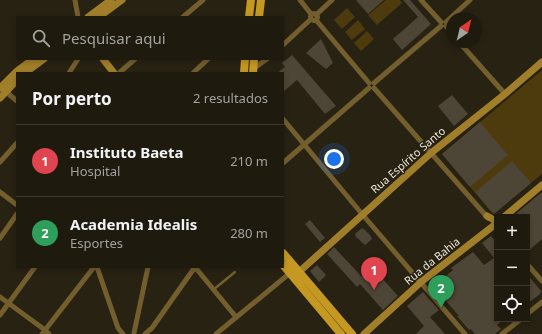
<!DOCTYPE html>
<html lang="pt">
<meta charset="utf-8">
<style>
:root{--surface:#1e1a0e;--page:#2b271c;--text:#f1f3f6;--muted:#a1a19e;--line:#3c382e;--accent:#bda9f5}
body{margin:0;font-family:"Noto Sans",sans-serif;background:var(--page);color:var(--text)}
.controls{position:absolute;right:12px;bottom:12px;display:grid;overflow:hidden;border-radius:0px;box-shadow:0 2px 6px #0003}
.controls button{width:36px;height:36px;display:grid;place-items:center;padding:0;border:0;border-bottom:1px solid var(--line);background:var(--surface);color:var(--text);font:20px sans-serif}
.compass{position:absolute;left:446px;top:12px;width:36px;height:36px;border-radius:50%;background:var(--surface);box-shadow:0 2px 6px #0003;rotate:35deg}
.you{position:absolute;left:334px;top:159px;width:14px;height:14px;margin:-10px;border:3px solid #fff;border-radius:50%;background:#1a73e8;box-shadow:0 0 0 6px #1a73e833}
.badge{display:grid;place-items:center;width:26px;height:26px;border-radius:50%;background:var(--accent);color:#fff;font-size:13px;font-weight:700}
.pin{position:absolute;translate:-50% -33px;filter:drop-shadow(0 1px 2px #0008)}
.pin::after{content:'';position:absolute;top:21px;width:14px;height:12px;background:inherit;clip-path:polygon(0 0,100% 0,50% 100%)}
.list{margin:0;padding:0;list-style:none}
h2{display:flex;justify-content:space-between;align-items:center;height:52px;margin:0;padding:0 16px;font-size:17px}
h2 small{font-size:13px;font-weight:400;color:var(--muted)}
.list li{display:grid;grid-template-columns:26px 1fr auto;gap:12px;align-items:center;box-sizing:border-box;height:72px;padding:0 16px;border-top:1px solid var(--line)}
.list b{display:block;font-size:15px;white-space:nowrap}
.list p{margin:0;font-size:13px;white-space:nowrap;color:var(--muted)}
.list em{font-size:13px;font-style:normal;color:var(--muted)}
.icon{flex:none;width:22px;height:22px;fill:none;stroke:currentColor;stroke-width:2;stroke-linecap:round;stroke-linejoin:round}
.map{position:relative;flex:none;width:542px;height:334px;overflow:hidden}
.search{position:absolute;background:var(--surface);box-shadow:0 2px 6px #0003;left:16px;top:16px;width:268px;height:44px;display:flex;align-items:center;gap:10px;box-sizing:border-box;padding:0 14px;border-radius:0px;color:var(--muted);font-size:15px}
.panel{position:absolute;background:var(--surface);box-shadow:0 2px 6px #0003;left:16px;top:72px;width:268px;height:196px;border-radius:0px}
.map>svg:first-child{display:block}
</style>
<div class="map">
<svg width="542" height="334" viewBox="0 0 542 334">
<rect width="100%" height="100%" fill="#282213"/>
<path fill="#4d3b0d" d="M386,0H400L402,3L377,25L368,15Z
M347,8L355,17L342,29L334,20Z
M358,20L365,29L352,40L345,32Z
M367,31L374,39L361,51L354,43Z
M542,70V174L493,214L442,154Z"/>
<path fill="#4d4535" d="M356,0H384L368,14Z
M403,0H410L431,24L402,50L393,39L418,17Z
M321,39L333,63L326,69L306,53Z
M292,55L336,106L325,114L297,80L283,92V73H277L285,67L282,63Z
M452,95L468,114L454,126L438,106Z
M480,122L508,155L470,187L442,154Z
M512,161L531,183L494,214L475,192Z
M542,192V239L527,252V217H512Z
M310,220L325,238L320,242L305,224Z
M362,228L365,230L370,235L372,239L365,245L356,237L355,234Z
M491,236L497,243V319H504L497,325L501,329L495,334H475L471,329L469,330L457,316H459L445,300L447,299L435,285L453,270L451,268L473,252L484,265L494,258L482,243Z
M334,247L362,277L373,268L398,296L383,310L360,284L357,287L327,254Z
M317,265L326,275L319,282L310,271Z
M527,274L541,291L540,294L527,304Z
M423,292L439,310L430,317L445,334H416L424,326L407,306Z"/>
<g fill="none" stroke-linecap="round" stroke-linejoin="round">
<path stroke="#735e2e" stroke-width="2.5" d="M213,290L235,272"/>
<path stroke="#735e2e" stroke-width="5" d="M75,0L78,17
M300,0L311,14
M421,0L441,22
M310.5 17a3.5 3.5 0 1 1 7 0a3.5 3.5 0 1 1-7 0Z
M316,15L332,0
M183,17L203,0
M316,20L369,83
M446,22L470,0
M446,26L452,33
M459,42L505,94
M283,45L311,19
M253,69L267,59
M69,73L78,59
M119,73L135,59
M193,73L208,59
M374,83L441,26
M374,88L488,218
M5,89V91L17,101
M283,119L362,214L465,334
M0,162L17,143
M283,163L369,88
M0,192L17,205
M0,238L17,214
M527,264L542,281
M97,267L118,328L123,334
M195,267L236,317
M0,297L45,330L49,334
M527,314L542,302
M0,315L35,267
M134,333L148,267
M42,334L94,267
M145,334L152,328L195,267
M216,334L290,273
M502,334L521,319"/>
<path stroke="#a17f2a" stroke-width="7" d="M88,17L111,0
M99,17L122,0
M103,59L114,73
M25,73L44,59
M0,88L17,71L33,59
M0,98L17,80
M487,216L494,220L497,221
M504,217L542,185
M294,273L299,272L431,153L505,94L542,62
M364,334L421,282L497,223"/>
<path stroke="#c59821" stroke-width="8" d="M249,17L251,0
M259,17L261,0
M244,73L245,59
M253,73L254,59
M283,253L352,334
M283,265L341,334"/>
</g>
<g text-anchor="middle" stroke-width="3" stroke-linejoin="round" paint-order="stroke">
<g font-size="11" fill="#e8e3d9" stroke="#282213">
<text transform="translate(408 160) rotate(-41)" y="4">Rua Espírito Santo</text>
<text transform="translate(432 261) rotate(-39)" y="4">Rua da Bahia</text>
</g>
</g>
</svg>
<div class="controls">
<button>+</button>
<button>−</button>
<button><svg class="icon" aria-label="locate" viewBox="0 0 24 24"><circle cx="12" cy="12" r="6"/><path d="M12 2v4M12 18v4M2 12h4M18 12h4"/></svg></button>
</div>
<svg class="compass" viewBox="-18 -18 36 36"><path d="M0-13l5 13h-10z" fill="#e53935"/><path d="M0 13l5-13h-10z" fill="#a1a19e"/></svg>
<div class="you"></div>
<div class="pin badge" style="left:374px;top:290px;background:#e0444e">1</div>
<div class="pin badge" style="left:441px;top:308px;background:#2e9e5b">2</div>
<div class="search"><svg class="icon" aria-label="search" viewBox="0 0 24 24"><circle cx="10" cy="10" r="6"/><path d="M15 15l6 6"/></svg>Pesquisar aqui</div>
<section class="panel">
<h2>Por perto<small>2 resultados</small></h2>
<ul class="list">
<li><span class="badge" style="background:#e0444e">1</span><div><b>Instituto Baeta</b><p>Hospital</p></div><em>210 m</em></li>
<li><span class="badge" style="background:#2e9e5b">2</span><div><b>Academia Idealis</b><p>Esportes</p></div><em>280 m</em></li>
</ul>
</section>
</div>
